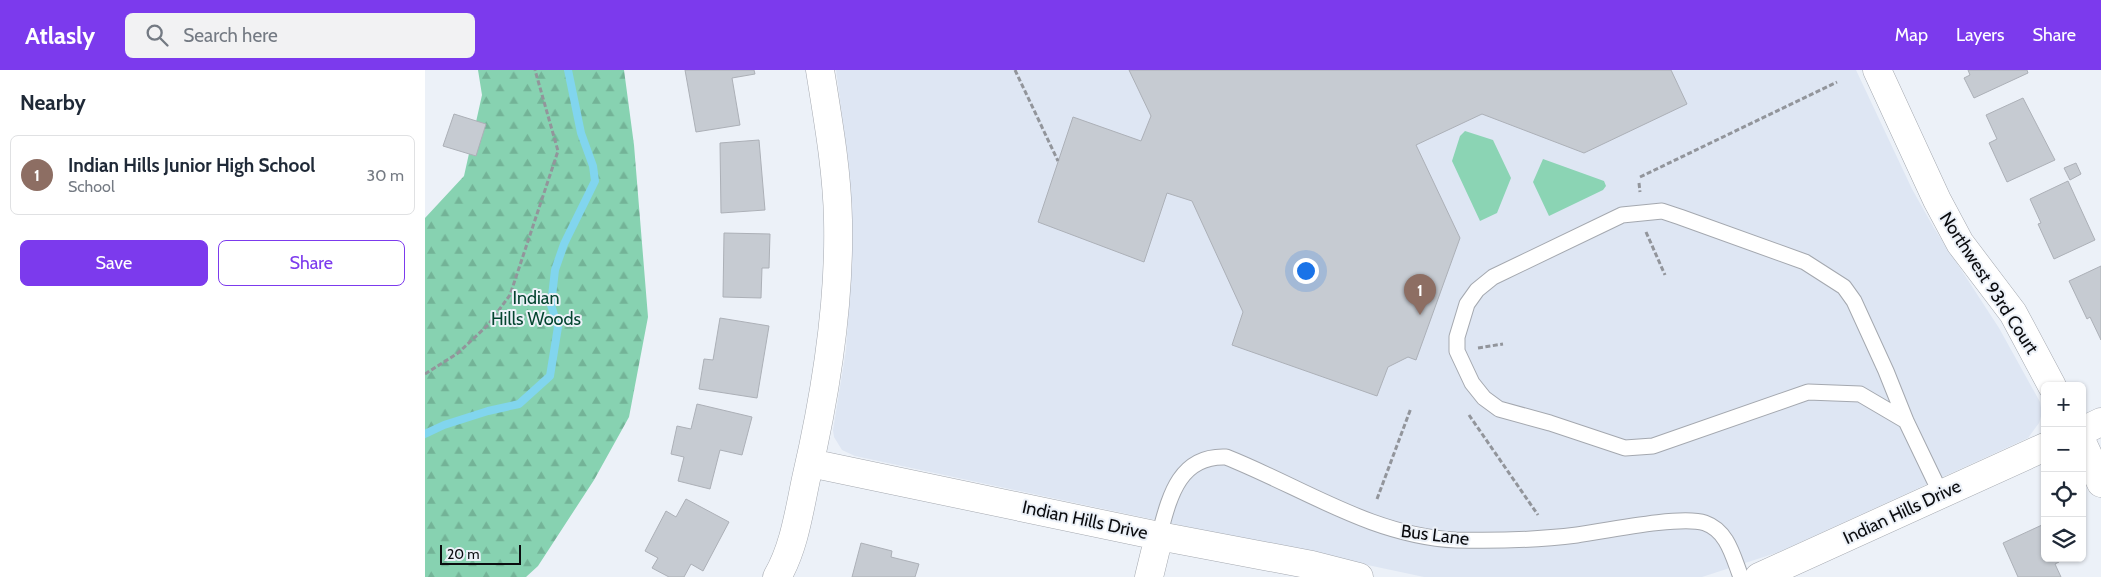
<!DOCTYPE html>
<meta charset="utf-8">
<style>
:root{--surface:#fff;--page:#f2f2f3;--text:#1f2937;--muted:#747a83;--line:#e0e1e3;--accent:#7c3aed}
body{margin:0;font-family:Cabin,sans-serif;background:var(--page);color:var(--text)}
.controls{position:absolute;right:15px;bottom:15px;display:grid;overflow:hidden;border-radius:8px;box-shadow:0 1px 4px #0004}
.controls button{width:45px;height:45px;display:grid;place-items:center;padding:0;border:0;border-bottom:1px solid var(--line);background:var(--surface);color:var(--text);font:25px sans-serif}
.scale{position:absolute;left:15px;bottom:12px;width:81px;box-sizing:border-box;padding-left:5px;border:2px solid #0b0c0f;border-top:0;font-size:14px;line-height:18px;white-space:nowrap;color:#0b0c0f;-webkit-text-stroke:4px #ecf1f8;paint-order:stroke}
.you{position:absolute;left:880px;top:200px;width:18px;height:18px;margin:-12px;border:4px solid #fff;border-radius:50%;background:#1a73e8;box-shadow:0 0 0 8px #1a73e833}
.badge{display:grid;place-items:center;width:32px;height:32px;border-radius:50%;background:var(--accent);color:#fff;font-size:16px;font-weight:700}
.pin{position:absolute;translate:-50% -41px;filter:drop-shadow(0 1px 2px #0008)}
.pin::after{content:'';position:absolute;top:26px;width:18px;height:15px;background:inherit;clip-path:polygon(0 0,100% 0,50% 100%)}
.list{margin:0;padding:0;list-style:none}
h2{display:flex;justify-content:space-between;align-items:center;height:65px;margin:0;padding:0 20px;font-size:21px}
h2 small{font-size:16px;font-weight:400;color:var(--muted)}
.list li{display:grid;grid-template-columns:32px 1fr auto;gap:15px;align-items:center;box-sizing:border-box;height:80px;margin:0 10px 10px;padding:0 10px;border:1px solid var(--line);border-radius:8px}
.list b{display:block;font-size:19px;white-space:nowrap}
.list p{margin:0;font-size:16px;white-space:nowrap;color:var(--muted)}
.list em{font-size:16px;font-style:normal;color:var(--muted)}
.actions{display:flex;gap:10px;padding:15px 20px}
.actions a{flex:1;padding:11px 0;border:1px solid var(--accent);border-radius:8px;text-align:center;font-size:18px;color:var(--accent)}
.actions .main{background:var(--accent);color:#fff}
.icon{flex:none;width:28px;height:28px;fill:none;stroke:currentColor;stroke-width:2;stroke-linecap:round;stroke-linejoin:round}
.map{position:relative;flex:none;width:1676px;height:507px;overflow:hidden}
header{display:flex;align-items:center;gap:30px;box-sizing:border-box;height:70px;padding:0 25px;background:var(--accent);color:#fff}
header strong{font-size:24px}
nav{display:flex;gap:28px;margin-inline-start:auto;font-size:18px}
.search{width:350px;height:45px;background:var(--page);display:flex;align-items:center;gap:12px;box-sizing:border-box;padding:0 18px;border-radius:8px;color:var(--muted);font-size:19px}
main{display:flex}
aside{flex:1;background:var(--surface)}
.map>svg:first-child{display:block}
</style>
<header>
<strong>Atlasly</strong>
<div class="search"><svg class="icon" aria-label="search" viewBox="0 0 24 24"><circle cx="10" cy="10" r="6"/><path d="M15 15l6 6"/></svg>Search here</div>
<nav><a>Map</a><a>Layers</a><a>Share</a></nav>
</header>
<main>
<aside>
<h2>Nearby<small></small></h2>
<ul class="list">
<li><span class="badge" style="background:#8d6e63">1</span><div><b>Indian Hills Junior High School</b><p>School</p></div><em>30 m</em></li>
</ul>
<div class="actions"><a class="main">Save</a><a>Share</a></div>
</aside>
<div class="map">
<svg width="1676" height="507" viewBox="0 0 1676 507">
<defs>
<pattern id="forest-firs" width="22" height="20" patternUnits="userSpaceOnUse" patternTransform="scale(1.25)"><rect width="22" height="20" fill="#87d2b1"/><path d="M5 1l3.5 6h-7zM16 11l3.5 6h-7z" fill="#73b397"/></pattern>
</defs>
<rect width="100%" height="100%" fill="#ecf1f8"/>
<path fill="#dee6f3" d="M411,0H1431L1487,119L1509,158L1574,258L1615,332L1617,343L1614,353L1603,368L1354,482L1277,507H999L430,386L417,380L409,367L408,360L421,280L427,186L423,91Z"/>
<path fill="url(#forest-firs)" d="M53,0H199L209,75L223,247L204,347L169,410L113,496L101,507H0V148L39,106L57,25Z"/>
<path fill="#8bd4b4" d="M1040,61L1068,70L1086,108L1072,143L1055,151L1027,91L1035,66Z
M1118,89L1179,111L1181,116L1178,120L1124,146L1108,112Z"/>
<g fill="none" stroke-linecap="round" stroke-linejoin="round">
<path stroke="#81d5ee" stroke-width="8" d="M0,364L19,355L63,341L94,334L125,306L133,257L126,235L130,200L139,174L170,111L168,96L156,63L143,0"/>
</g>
<path fill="#c6cbd2" stroke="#acb0b7" d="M260,0H329L330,4L307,8L315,55L271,62Z
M704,0H1246L1262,34L1159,83L1057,44L991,75L1035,168L991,290L983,287L963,297L952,326L807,275L818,242L767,131L742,123L719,192L613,152L648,47L716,71L726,46Z
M1543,0H1602L1603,3L1549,28L1539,8L1545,5Z
M1598,28L1630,90L1582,112L1564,73L1572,69L1561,45Z
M29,44L61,54L51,86L18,76Z
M334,70L340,140L296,143L295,73Z
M1651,93L1656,104L1645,110L1639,98Z
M1643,111L1670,170L1629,189L1613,154L1616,153L1605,129Z
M299,163L345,164L344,198H337L336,228L298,227Z
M1676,196V270L1665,247L1662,249L1644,211Z
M295,248L344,256L332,328L274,319L279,289L288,290Z
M272,334L327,347L317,385L295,380L285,419L253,411L259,387L246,384L252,356L266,359Z
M261,429L304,452L278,501L266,494L259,507H244L227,498L233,488L220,481L241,441L251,447Z
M1617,455L1620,462V488H1632L1634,492L1630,494L1636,507H1593L1578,473Z
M436,473L467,481L466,487L494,494L490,507H427Z"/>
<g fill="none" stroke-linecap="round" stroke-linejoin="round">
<g stroke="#a4a8af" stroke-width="17">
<path id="lane" d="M1481,351L1435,324L1383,322L1228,376L1200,378L1125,353L1074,339L1059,328L1047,313L1032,281V267L1042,234L1052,220L1068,207L1197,145L1237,141L1255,147L1380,192L1419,217L1429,231L1461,301L1481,351L1516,424
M734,466C744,429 753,385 801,387C877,417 947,466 1031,470C1071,471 1112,470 1152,465C1180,461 1256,445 1280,453C1303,461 1308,487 1316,507"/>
</g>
<g stroke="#a4a8af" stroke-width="29">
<path id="street" d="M1452,0L1512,130L1535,173L1588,243L1627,316
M1657,361L1676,352
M1657,372L1676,413
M385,393L734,466L887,495L934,507
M352,507C369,478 374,442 381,409C400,327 415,236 413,150C412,100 403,50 395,0
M724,507L734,466
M1334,507L1620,377"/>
</g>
<path stroke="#92959b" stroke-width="3" stroke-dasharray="5 2.5" stroke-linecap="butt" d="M590,0L633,91
M1215,107L1412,12
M1214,113L1215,122
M1221,162L1240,205
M1053,278L1078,274
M0,304L33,283L63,255L85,225L133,81L110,0
M1044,345L1113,445
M952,429L986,338"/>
<use href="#lane" stroke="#fff" stroke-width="15"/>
<use href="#street" stroke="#fff" stroke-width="28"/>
</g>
<g text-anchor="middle" stroke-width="4" stroke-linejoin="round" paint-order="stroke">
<g font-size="18" fill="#0b0c0f" stroke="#ecf1f8">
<text transform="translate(1564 213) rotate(57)" y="6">Northwest 93rd Court</text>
<text transform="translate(1477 442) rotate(-25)" y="6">Indian Hills Drive</text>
<text transform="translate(660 450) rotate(12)" y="6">Indian Hills Drive</text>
<text transform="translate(1010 465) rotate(7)" y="6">Bus Lane</text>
</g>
<g font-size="18" fill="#044530" stroke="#ecf1f8">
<text x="111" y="234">Indian<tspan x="111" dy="21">Hills Woods</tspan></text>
</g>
</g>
</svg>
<div class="controls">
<button>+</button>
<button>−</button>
<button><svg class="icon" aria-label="locate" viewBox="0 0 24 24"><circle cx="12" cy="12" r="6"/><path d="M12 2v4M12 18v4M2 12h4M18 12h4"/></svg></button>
<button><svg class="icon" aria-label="layers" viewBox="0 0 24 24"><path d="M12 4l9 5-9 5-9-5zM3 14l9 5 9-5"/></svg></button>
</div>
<div class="scale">20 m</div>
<div class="you"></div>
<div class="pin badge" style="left:995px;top:245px;background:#8d6e63">1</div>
</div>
</main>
